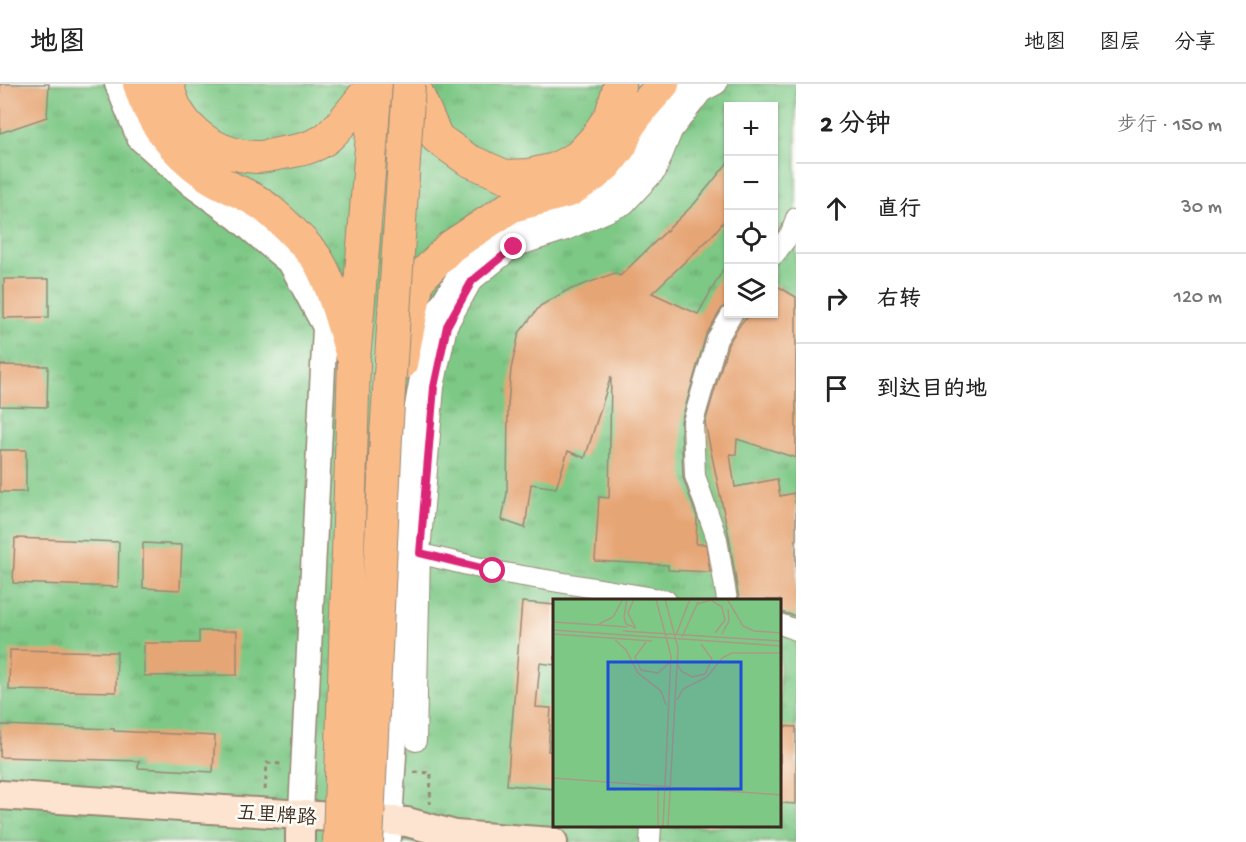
<!DOCTYPE html>
<html lang="zh">
<meta charset="utf-8">
<style>
:root{--surface:#fff;--page:#f6f6f6;--text:#222;--muted:#767676;--line:#e0e0e0}
body{margin:0;font-family:"Gochi Hand","LXGW WenKai TC",sans-serif;background:var(--page);color:var(--text)}
.controls{position:absolute;right:18px;top:18px;display:grid;overflow:hidden;border-radius:0px;box-shadow:0 2px 4px #0004}
.controls button{width:54px;height:54px;display:grid;place-items:center;padding:0;border:0;border-bottom:2px solid var(--line);background:var(--surface);color:var(--text);font:30px sans-serif}
.stop{position:absolute;width:18px;height:18px;margin:-14px;border:4px solid #db2777;border-radius:50%;background:#fff}
.stop.end{background:#db2777;border-color:#fff;box-shadow:0 2px 6px #0008}
.list{margin:0;padding:0;list-style:none}
h2{display:flex;justify-content:space-between;align-items:center;height:78px;margin:0;padding:0 24px;font-size:26px}
h2 small{font-size:20px;font-weight:400;color:var(--muted)}
.list li{display:grid;grid-template-columns:39px 1fr auto;gap:18px;align-items:center;box-sizing:border-box;height:90px;padding:0 24px;border-top:2px solid var(--line)}
.list b{display:block;font-size:22px;white-space:nowrap}
.list em{font-size:20px;font-style:normal;color:var(--muted)}
.icon{flex:none;width:33px;height:33px;fill:none;stroke:currentColor;stroke-width:2;stroke-linecap:round;stroke-linejoin:round}
.map{position:relative;flex:none;width:796px;height:758px;overflow:hidden}
header{display:flex;align-items:center;gap:36px;box-sizing:border-box;height:84px;padding:0 30px;background:var(--surface);border-bottom:2px solid var(--line)}
header strong{font-size:28px}
nav{display:flex;gap:33px;margin-inline-start:auto;font-size:21px}
main{display:flex}
aside{flex:1;background:var(--surface)}
.map>svg:first-child{display:block}
</style>
<header>
<strong>地图</strong>
<nav><a>地图</a><a>图层</a><a>分享</a></nav>
</header>
<main>
<div class="map">
<svg width="796" height="758" viewBox="0 0 796 758">
<defs>
<pattern id="park-tufts" width="24" height="20" patternUnits="userSpaceOnUse" patternTransform="scale(1.5)"><rect width="24" height="20" fill="#7dc885"/><path d="M3 7l-1-3M5 7V3M7 7l1-3M15 17l-1-3M17 17v-4M19 17l1-3" fill="none" stroke="#68a36c"/></pattern>
</defs>
<rect width="100%" height="100%" fill="#fdfcf7"/>
<filter id="ink" filterUnits="userSpaceOnUse"><feTurbulence type="fractalNoise" baseFrequency=".0167" numOctaves="2"/><feDisplacementMap in="SourceGraphic" scale="12" xChannelSelector="R" yChannelSelector="G"/><feConvolveMatrix kernelMatrix="1 2 1 2 8 2 1 2 1" color-interpolation-filters="sRGB"/></filter>
<filter id="wash" filterUnits="userSpaceOnUse"><feTurbulence type="fractalNoise" baseFrequency=".008" numOctaves="4" result="noise"/><feDisplacementMap in="SourceGraphic" scale="24" xChannelSelector="R" yChannelSelector="G"/><feGaussianBlur stdDeviation="1.35" result="paint"/><feColorMatrix in="noise" values="0 0 0 0 0 0 0 0 0 0 0 0 0 0 0 0 0 1.4 0 .05"/><feComposite in="paint" operator="in"/></filter>
<g filter="url(#wash)">
<rect width="100%" height="100%" fill="#f0e5c9"/>
<path fill="url(#park-tufts)" stroke="#5c7952" stroke-width="1.5" fill-rule="evenodd" d="M0,0H796V758H0ZM728,22H774V230H728ZM554,516H780V742H554Z"/>
<g id="blocks">
<path fill="#e6a574" d="M0,0H49L47,33L0,49Z
M729,77V131L711,153L652,209L698,230L729,175V219L722,224L706,251L681,338L683,393L697,433L696,460H706L710,488L668,486V481L595,477L599,413L609,414L611,292L585,374L568,367L556,404L531,400L525,444L502,436L507,409L508,321L511,285L519,249L540,222L566,207L615,189L620,192L695,119Z
M4,195H49V233L4,234Z
M774,200L796,213V374L737,355L736,371L730,370L735,403L777,395L780,412L794,409L796,423V532L780,528V516H739L729,453L705,339L728,260L741,239L752,230H774Z
M0,281L48,282L47,323L0,322Z
M0,366H26V408H0Z
M15,454L119,458L118,503L13,499Z
M143,459L182,461L180,506L143,504Z
M522,518L555,521V581L540,579L536,623L551,624L548,667L555,668V705L507,701Z
M199,547H237V591L144,592V559H199Z
M10,566L117,568L116,608L9,606Z
M1,641L114,645V647L215,652L213,688L138,684L139,677L0,673Z
M780,642L796,643V720L780,719Z"/>
</g>
</g>
<g filter="url(#ink)">
<use href="#blocks" fill-opacity="0" stroke="#968874" stroke-width="1.5"/>
<g fill="none" stroke-linecap="round" stroke-linejoin="round">
<g stroke="#968874" stroke-width="22">
<path id="minor" d="M774,171L791,149L796,134
M409,467L493,487L666,516
M727,516L717,455L695,392L693,338L717,255L732,230
M780,540L796,546
M416,657L420,469L434,303L447,242L472,197L514,163L566,146L625,120L656,87L672,47L702,8L717,0
M650,758L651,742"/>
</g>
<g stroke="#968874" stroke-width="27">
<path id="tertiary" d="M117,0L139,54L192,101L236,133L291,180L325,243L300,748
M389,754L414,339L432,237L469,176L524,140L592,122L639,84L657,36L696,0"/>
</g>
<g stroke="#968874" stroke-width="32">
<path id="secondary" d="M0,711L407,738L455,751L553,758
M300,748V758"/>
</g>
<g stroke="#968874" stroke-width="34">
<path id="primary" d="M139,0C150,37 174,68 206,90C225,104 251,110 269,126C285,139 301,156 314,171C331,192 345,251 354,278
M168,0C175,43 215,72 257,73C267,73 279,69 289,68C301,66 319,61 328,53C343,40 360,16 373,0
M413,0L437,54L468,76L505,92L528,91L555,85L578,73L595,55L611,31L620,0
M355,265L376,0
M401,280L418,196L450,163L512,122L569,107L593,92L607,80L621,62L629,42L642,24L663,0"/>
</g>
<path stroke="#968874" stroke-width="3" stroke-dasharray="4.5 4.5" stroke-linecap="butt" d="M414,688L431,689L430,720
M265,706L267,679L282,680"/>
<use href="#minor" stroke="#fff" stroke-width="20"/>
<use href="#tertiary" stroke="#fff" stroke-width="24"/>
<use href="#secondary" stroke="#fde4d0" stroke-width="28"/>
<use href="#primary" stroke="#f9bc89" stroke-width="32"/>
<g stroke="#968874" stroke-width="34" stroke-linecap="butt">
<path id="primary-bridge" d="M339,758L354,278
M367,758L386,352L409,0"/>
</g>
<use href="#primary-bridge" stroke="#f9bc89" stroke-width="32"/>
</g>
</g>
<g fill="none" stroke-linecap="round" stroke-linejoin="round" filter="url(#ink)">
<path stroke="#db2777" stroke-width="8" d="M493,487L420,469L434,303L447,242L472,197L514,163"/>
</g>
<g text-anchor="middle" stroke-width="5" stroke-linejoin="round" paint-order="stroke">
<g font-size="20" fill="#3b2a1e" stroke="#fdfcf7">
<text transform="translate(277 730) rotate(4)" y="7">五里牌路</text>
</g>
</g>
<g transform="translate(553 515)">
<rect width="228" height="228" fill="#f0e5c9"/>
<path d="M228,0V228H0V1Z" fill="#7dc885"/>
<path fill="none" stroke="#a89a85" stroke-width="1.5" d="M74,0L71,18L73,25L83,29M81,0L75,14L82,28M103,0L118,57L110,228M112,0L125,49L115,228M174,0L190,27L201,32L228,34M144,5L158,1L169,8L172,21L162,34M0,23L75,28M46,25L60,18L70,0M0,31L228,47M70,32L228,42M0,35L99,42M169,35L176,22L175,10M123,36L137,0M129,38L145,3M62,41L73,51L85,74L108,92L113,106M93,43L82,58L88,71L105,74L117,63M124,64L128,72L139,78L152,75L159,60L148,45M124,101L130,90L154,78L169,59L179,54H228M0,179L228,196M105,188V228"/>
<path fill="#1d4ed8" fill-opacity="0.15" stroke="#1d4ed8" stroke-width="3" d="M55,63H188V190H55Z"/>
<rect width="228" height="228" fill="none" stroke="#3b2a1e" stroke-width="3"/>
</g>
</svg>
<div class="controls">
<button>+</button>
<button>−</button>
<button><svg class="icon" aria-label="locate" viewBox="0 0 24 24"><circle cx="12" cy="12" r="6"/><path d="M12 2v4M12 18v4M2 12h4M18 12h4"/></svg></button>
<button><svg class="icon" aria-label="layers" viewBox="0 0 24 24"><path d="M12 4l9 5-9 5-9-5zM3 14l9 5 9-5"/></svg></button>
</div>
<div class="stop" style="left:493px;top:487px"></div>
<div class="stop end" style="left:514px;top:163px"></div>
</div>
<aside>
<h2>2 分钟<small>步行 · 150 m</small></h2>
<ul class="list">
<li><svg class="icon" aria-label="ahead" viewBox="0 0 24 24"><path d="M12 20V5M6 11l6-6 6 6"/></svg><div><b>直行</b></div><em>30 m</em></li>
<li><svg class="icon" aria-label="right" viewBox="0 0 24 24"><path d="M7 20v-9h11M14 6l5 5-5 5"/></svg><div><b>右转</b></div><em>120 m</em></li>
<li><svg class="icon" aria-label="arrive" viewBox="0 0 24 24"><path d="M6 21V4h12l-3 4 3 4H6"/></svg><div><b>到达目的地</b></div></li>
</ul>
</aside>
</main>
